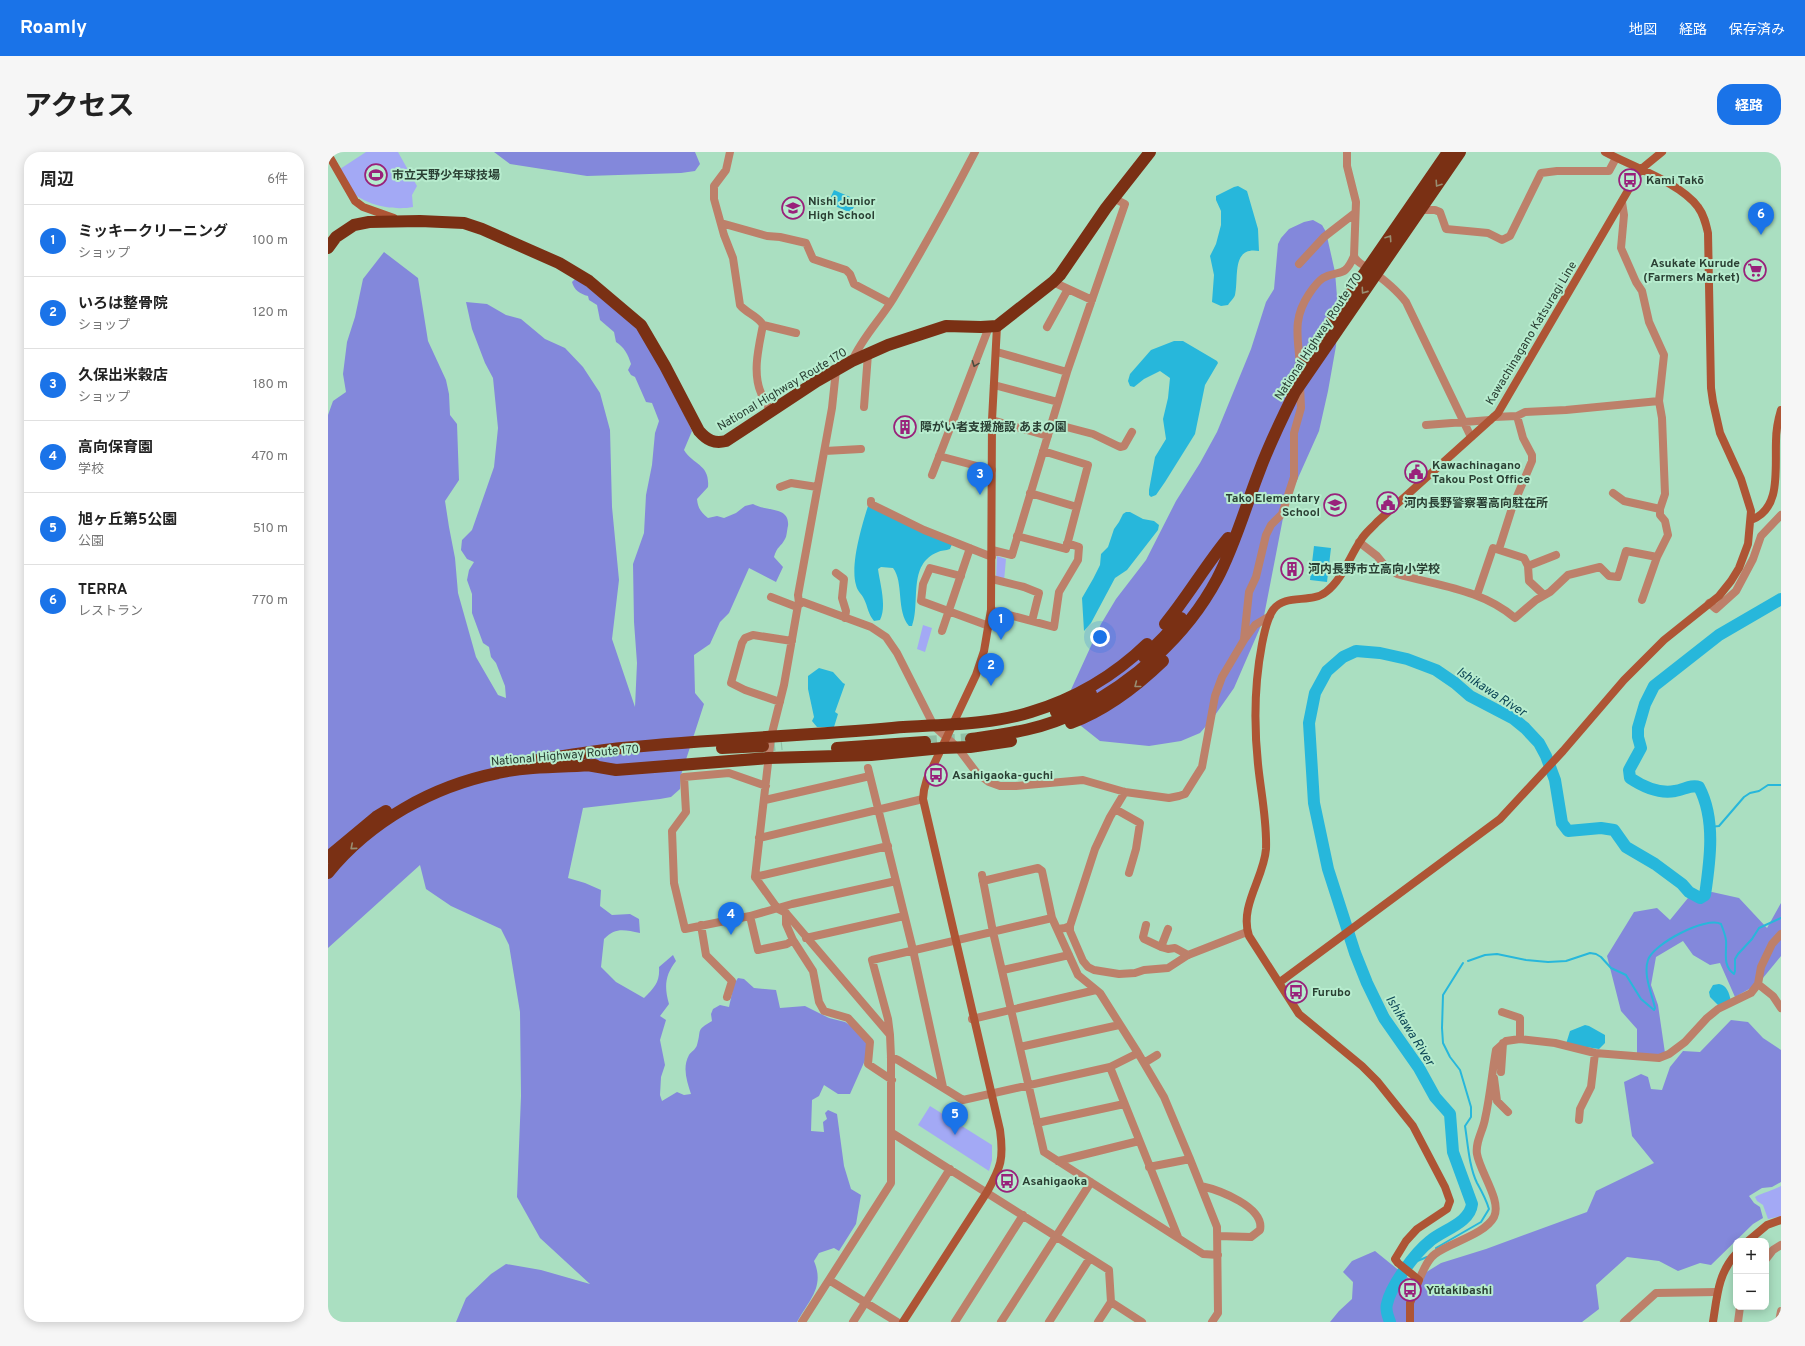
<!DOCTYPE html>
<html lang="ja">
<meta charset="utf-8">
<style>
:root{--surface:#fff;--page:#f6f6f6;--text:#222;--muted:#767676;--line:#e0e0e0;--accent:#1a73e8}
body{margin:0;font-family:Overpass,"Noto Sans JP",sans-serif;background:var(--page);color:var(--text)}
.controls{position:absolute;right:12px;bottom:12px;display:grid;overflow:hidden;border-radius:8px;box-shadow:0 2px 10px #0003}
.controls button{width:36px;height:36px;display:grid;place-items:center;padding:0;border:0;border-bottom:1px solid var(--line);background:var(--surface);color:var(--text);font:20px sans-serif}
.you{position:absolute;left:772px;top:485px;width:14px;height:14px;margin:-10px;border:3px solid #fff;border-radius:50%;background:#1a73e8;box-shadow:0 0 0 6px #1a73e833}
.badge{display:grid;place-items:center;width:26px;height:26px;border-radius:50%;background:var(--accent);color:#fff;font-size:13px;font-weight:700}
.pin{position:absolute;translate:-50% -33px;filter:drop-shadow(0 1px 2px #0008)}
.pin::after{content:'';position:absolute;top:21px;width:14px;height:12px;background:inherit;clip-path:polygon(0 0,100% 0,50% 100%)}
.list{margin:0;padding:0;list-style:none}
h2{display:flex;justify-content:space-between;align-items:center;height:52px;margin:0;padding:0 16px;font-size:17px}
h2 small{font-size:13px;font-weight:400;color:var(--muted)}
.list li{display:grid;grid-template-columns:26px 1fr auto;gap:12px;align-items:center;box-sizing:border-box;height:72px;padding:0 16px;border-top:1px solid var(--line)}
.list b{display:block;font-size:15px;white-space:nowrap}
.list p{margin:0;font-size:13px;white-space:nowrap;color:var(--muted)}
.list em{font-size:13px;font-style:normal;color:var(--muted)}
.map{position:relative;flex:none;width:1453px;height:1170px;overflow:hidden;border-radius:16px}
header{display:flex;align-items:center;gap:24px;box-sizing:border-box;height:56px;padding:0 20px;background:var(--accent);color:#fff}
header strong{font-size:19px}
nav{display:flex;gap:22px;margin-inline-start:auto;font-size:14px}
.intro{display:flex;align-items:center;justify-content:space-between;box-sizing:border-box;height:96px;padding:0 24px}
h1{margin:0;font-size:28px}
.button{padding:10px 18px;border-radius:16px;background:var(--accent);color:#fff;font-size:14px;font-weight:700}
main{display:flex;gap:24px;padding:0 24px}
aside{flex:1;background:var(--surface);border-radius:16px;box-shadow:0 2px 10px #0003}
.map>svg:first-child{display:block}
</style>
<header>
<strong>Roamly</strong>
<nav><a>地図</a><a>経路</a><a>保存済み</a></nav>
</header>
<div class="intro"><h1>アクセス</h1><a class="button">経路</a></div>
<main>
<aside>
<h2>周辺<small>6件</small></h2>
<ul class="list">
<li><span class="badge">1</span><div><b>ミッキークリーニング</b><p>ショップ</p></div><em>100 m</em></li>
<li><span class="badge">2</span><div><b>いろは整骨院</b><p>ショップ</p></div><em>120 m</em></li>
<li><span class="badge">3</span><div><b>久保出米穀店</b><p>ショップ</p></div><em>180 m</em></li>
<li><span class="badge">4</span><div><b>高向保育園</b><p>学校</p></div><em>470 m</em></li>
<li><span class="badge">5</span><div><b>旭ヶ丘第5公園</b><p>公園</p></div><em>510 m</em></li>
<li><span class="badge">6</span><div><b>TERRA</b><p>レストラン</p></div><em>770 m</em></li>
</ul>
</aside>
<div class="map">
<svg width="1453" height="1170" viewBox="0 0 1453 1170">
<rect width="100%" height="100%" fill="#aadfc1"/>
<path fill="#a3a9f5" d="M38,0H70L89,34L84,43L85,55C65,59 35,53 21,37C17,31 15,23 12,17Z
M669,404L678,407L676,429L668,427Z
M595,473L604,476L597,500L589,497Z
M602,954L664,993V1008L661,1019L590,973Z
M1453,1034V1064L1440,1067L1435,1053L1429,1049L1427,1045C1436,1040 1444,1039 1453,1034Z"/>
<path fill="#8388db" d="M166,0H367L372,12L367,19L353,21L259,24L182,12Z
M985,68L994,73L998,80L1007,120L1010,157L1008,194L1000,239L991,279L966,335L955,366L935,469L906,536L885,566L872,581L853,589L821,594L772,589L743,566L736,553L773,472L788,447L818,408L848,349L872,311L889,280L923,197L938,150L946,137L950,92L953,86L961,77L976,70Z
M56,100L90,126L100,189L118,228L121,242L122,263L129,272L131,328L117,349L121,375L127,406L130,441L148,505L170,543L178,546L177,534L168,511L163,505L161,495L155,491L144,461V442L139,428L141,418L146,410L139,407L133,398L134,388L144,378L166,315L170,276L165,226L157,211L144,177L138,150L159,152L178,163L193,167L217,187L237,196L255,215L272,241L282,278L284,355L291,428L284,487L307,555L309,511L306,470L305,412L316,381L318,343L324,313L327,281L331,269L324,251L318,250L307,225L303,223L300,218L303,212C300,202 296,195 288,190L286,180L272,168L269,153L261,148L260,144C252,142 246,138 244,130L248,126L308,174L330,207L364,279L356,298C366,314 382,312 380,335L369,347C370,357 373,360 380,366L389,364L396,366L408,361L417,354L425,352C439,360 462,354 460,374C459,377 459,384 457,387C453,395 449,394 446,405L455,415L448,430L421,416L401,461L392,470L382,492L366,503L367,541L376,552L353,623L352,637L343,645L332,647L255,656L240,726L257,731L273,738L272,754L284,763L302,762L311,767L312,781C296,778 288,775 276,787L273,815L288,830L316,846C327,835 332,830 331,815L345,803L348,809C337,823 336,835 341,852L332,864L338,868L332,888L337,913L333,925L332,943L334,949L349,940L356,943L363,942C359,929 354,916 361,903C363,900 368,897 369,893C374,877 367,879 384,869L383,862L385,857L392,853L401,855L406,832L410,826L416,827L426,836L448,838L452,856L477,854L501,866L517,870L528,877L539,890L538,906L522,942H510L496,933L491,944L484,948L483,979L496,980L495,970L499,967L497,961L500,958L509,962L516,1014L523,1037L533,1043L528,1072L511,1099L506,1096L491,1101L486,1109C497,1135 481,1148 469,1170H128L138,1146L163,1122L178,1112L213,1118L262,1132L212,1086L189,1045L193,944L192,860L181,793L173,777L123,754L98,737L92,713L0,796V263L5,249L18,240L15,222L19,190L27,165L35,127Z
M1384,740L1411,746L1439,776L1453,751V804L1430,832L1407,845L1392,811L1382,813L1365,803L1355,789L1328,805L1323,833L1330,853L1337,901L1330,904L1309,902V877L1293,859L1279,804L1306,760L1329,756L1342,768L1360,746Z
M1403,868L1420,870L1435,886L1453,898V1030L1444,1035L1434,1036L1421,1044L1426,1051L1432,1055L1435,1066L1425,1072L1383,1113L1372,1111L1350,1119L1331,1109L1299,1105L1268,1133L1271,1157L1254,1170H1002L1011,1159L1024,1147L1025,1130L1015,1120L1024,1109L1047,1099L1084,1129L1113,1111L1158,1097L1259,1060L1268,1039L1326,1011L1304,984L1296,930L1313,922L1320,925L1323,937L1334,938L1342,915L1355,899L1372,900Z"/>
<path fill="#27b7db" d="M910,34L919,39L930,77L931,99C903,94 911,126 907,143C906,146 902,150 900,153L893,154L884,150L886,123L882,104L888,92L893,73V59L888,48V44L906,35Z
M506,38L529,48L523,61L500,51Z
M846,189H855L889,209L890,211L877,233L867,282L837,330L828,343L823,345L821,343V338L827,305L838,287L835,267L840,246L842,226L832,219L816,227L806,235L802,234L800,229L802,222L823,198Z
M540,354L624,392L622,397C618,399 613,398 610,400C579,412 593,451 584,474H581C568,459 576,430 565,416L553,415L550,417C552,432 559,454 552,468L546,469C540,462 540,455 536,447C534,442 529,439 528,433C522,413 534,373 540,354Z
M798,360H802L815,367L826,369L831,373L830,378L799,418L787,426L763,471L756,479L754,446L765,427L772,413L773,402L780,395L786,377L791,370L795,362Z
M986,394L1003,396L999,430L982,428Z
M491,516L505,520L515,531L517,532L507,560L510,562L506,575H489L484,569L486,565L480,537V524Z
M1391,832C1399,833 1401,841 1403,849L1391,854L1382,845L1381,840L1385,833Z
M1257,873L1261,874L1277,883V891L1271,897L1238,892L1242,879Z"/>
<g fill="none" stroke-linecap="round" stroke-linejoin="round">
<path stroke="#27b7db" stroke-width="2" d="M1382,675L1391,674L1416,645L1422,641L1431,639L1440,633H1453
M1140,809L1157,803L1169,802L1198,808L1220,810L1238,809L1262,801L1268,802L1273,805L1283,816L1298,823L1313,847L1326,858L1327,856C1324,842 1315,823 1320,808C1325,792 1378,764 1393,772C1395,777 1397,782 1398,788C1399,801 1394,813 1406,822L1407,819V807L1410,802L1424,787L1431,776L1453,766
M1108,1096L1153,1070L1161,1057C1158,1047 1154,1040 1149,1031C1141,1014 1140,993 1137,974L1143,965V955L1132,918L1122,905L1115,891L1114,876L1115,843L1135,811
M1082,1112L1099,1105"/>
<path stroke="#27b7db" stroke-width="12" d="M1062,1170C1060,1164 1057,1158 1059,1152C1063,1133 1087,1101 1102,1089C1115,1078 1142,1071 1144,1052L1125,1000L1122,962L1107,945L1091,916L1056,866L1039,831L1027,801L1000,717L986,651L981,571L987,541L999,519L1015,505L1028,499L1052,501L1079,507L1108,518L1127,531L1142,544L1186,567L1197,576L1211,591L1218,604L1227,628L1234,671L1240,679L1273,676L1286,678L1298,695L1327,712L1354,732L1361,740L1372,746L1377,743C1382,709 1388,667 1371,635C1364,632 1355,638 1347,639C1331,642 1314,634 1302,626L1301,618L1313,596L1310,585V576L1317,552L1326,534L1391,483L1453,447"/>
<path stroke="#90bfa5" stroke-width="12" stroke-dasharray="12 6" stroke-linecap="butt" d="M597,590L643,587
M435,594L454,592"/>
<path stroke="#bd806a" stroke-width="8" d="M402,0L398,18L386,34V47L396,83L405,106L412,153C418,161 430,164 435,173C431,194 424,220 433,241C435,248 440,254 444,260
M1019,0V14L1028,50L1026,104C1029,111 1034,112 1040,116C1054,126 1068,137 1078,150L1143,285
M1294,50L1296,63L1293,96L1308,130L1314,139L1321,170L1336,203L1331,249L1334,266L1337,342L1332,357V363L1337,369L1340,383L1329,405L1314,448
M1092,58H1107L1112,60L1118,77L1160,81L1174,88L1182,84L1213,21L1229,19H1281L1288,6
M393,71L439,84L452,85L478,91L485,107L518,118L522,122L526,132L562,151
M971,112L996,85L1027,61
M725,130L764,148
M435,173L468,181
M719,175L740,137
M669,200L739,220
M524,209C534,186 552,168 565,147C594,99 621,50 647,0
M972,217C971,187 963,169 981,142C985,136 989,130 995,126C1012,117 1016,127 1026,104
M666,233L730,250
M536,255L540,202
M1166,265L1189,264L1197,260L1238,258L1331,249
M664,268L720,284
M723,271L765,282L792,295L796,294L804,280
M1098,273L1162,268
M497,299L533,297
M611,304L664,318
M604,323L661,175
M452,335L463,331L489,335
M702,341L749,355
M1285,341L1296,349L1332,357
M543,349V352L596,378L664,405
M689,384L738,397L760,313L715,299
M1031,390L1049,404L1058,415L1069,422C1110,434 1153,437 1187,466L1208,448L1222,440L1240,423L1272,415L1281,424L1290,425L1298,399L1329,405
M1171,397L1184,356L1204,309V303L1195,286L1189,264
M664,398L684,403L739,220L797,52L787,47
M1200,414L1201,429L1216,443
M508,421L516,427L514,446L518,459L517,466
M633,424L602,416L595,432L593,449L661,474
M664,427L696,435L711,441L704,469
M1149,443L1165,396L1196,406L1200,414L1228,403
M443,445L469,455
M471,451L470,443L504,256L508,218
M1381,451L1388,457L1408,439L1425,407L1433,384L1453,363
M663,458L726,475L731,440L750,408L751,395L739,391
M614,479L642,396
M916,487L921,440L928,425L938,383L943,373L954,362L966,325V281L973,256L972,233
M452,550L417,538L403,531L414,491L417,486L425,483L464,489
M540,616L585,798L615,935
M438,634L401,621L356,625L358,660L344,679L346,731L357,777L422,764L464,752L568,729
M437,648L542,624
M787,657L812,671L808,697L801,721
M431,686L595,647
M654,723L665,780L716,1000L875,1102L890,1103
M427,725L560,694
M655,729L710,716L714,719L724,766L750,823L772,841L810,901L836,945L862,1007L889,1075L890,1161L884,1170
M422,764L430,798L459,792L465,788L458,772V761
M373,773L378,803L404,829L399,845
M818,773L815,785L816,787L833,795L840,797L847,796L860,803
M742,774V779L755,809L760,815L766,818L791,822L807,821L816,818L840,816L860,803L919,780
M730,777L737,776L742,774L767,697L782,665L797,640
M478,786L576,764
M465,788L485,819L491,850L496,859L520,866L542,890L540,912L564,928
M833,795L840,777
M675,818L741,803
M1430,832L1445,844L1453,856
M1174,860L1192,866V887
M644,867L768,838
M562,883L560,867L544,808L724,766
M692,895L791,873
M563,905L570,908L635,948L782,915L810,901
M816,911L829,903
M782,915L850,1085
M1173,920L1175,891
M1166,926L1169,949L1180,960
M1251,968L1252,957L1263,935L1267,901
M709,971L796,952
M564,981L781,1118L783,1150L814,1170
M730,1009L811,989
M821,1015L862,1007
M873,1034C891,1038 937,1055 932,1078L923,1085L890,1084
M1438,1107L1445,1098L1453,1093
M501,1128L569,1170
M1091,1128C1095,1119 1099,1108 1107,1102C1123,1090 1156,1083 1166,1065C1174,1049 1152,1020 1149,1002C1147,990 1155,979 1157,967C1162,945 1164,921 1168,898L1178,889L1192,887L1227,891L1267,901L1331,906L1341,902L1357,890L1379,866L1390,857L1423,841L1430,832L1433,815L1444,792L1453,782
M474,1170L563,1031V905L562,883L458,761L450,757L427,725L443,585L456,533L470,453L475,450L543,475L558,485L569,501L606,574L630,596L648,620L661,630L672,634H688L755,628L797,640L841,646L851,644L857,642L874,615L887,544L894,525L916,488L927,473L942,464
M525,1170L622,1017
M627,1170L695,1063
M673,1170L763,1030
M721,1170L762,1106
M770,1170L783,1150
M1296,1170L1328,1141L1389,1140
M1410,1170L1412,1155
M1451,1170L1453,1159"/>
<path stroke="#ae5535" stroke-width="8" d="M0,2L27,49L35,55L66,66L68,70
M1423,368C1453,357 1447,320 1448,289C1448,279 1450,268 1453,258
M952,830L1172,667L1235,599L1296,528L1336,488L1391,444L1403,429L1411,416L1420,392L1423,359L1413,327L1392,281L1385,250L1383,236L1380,81C1378,72 1376,63 1370,55C1353,31 1303,14 1277,0
M1420,1089L1439,1073L1453,1068
M575,1170L659,1040C673,1015 676,1007 672,978L595,647L596,638L599,627L648,523L656,499L663,458L664,268L669,174
M1082,1170V1151L1091,1128L1070,1111L1067,1107L1078,1089L1089,1077L1119,1057L1122,1049L1117,1035L1085,974L1049,929L1034,914L971,862L921,784C911,754 936,726 938,697C939,671 934,646 931,621C926,580 926,534 934,492C936,482 939,466 945,458C957,441 983,452 998,440C1015,427 1021,405 1033,388C1037,381 1044,376 1049,370L1170,261L1312,18L1334,0
M1385,1170C1389,1145 1390,1121 1408,1102"/>
<path stroke="#7a3014" stroke-width="12" d="M0,96L8,85L26,73L41,70L92,69L136,71L154,77L231,111L261,129L313,173L337,214L371,279C379,288 386,292 398,289L489,229L524,209L560,193L618,174L653,175L669,174L725,130L732,123L778,56L822,0
M960,237L982,200L1120,0
M837,472C860,444 877,414 900,386
M816,505L836,485L853,466
M728,560L742,554L763,542
M743,571C778,558 808,535 835,509
M643,587C678,582 717,577 748,560C806,530 858,485 889,427C907,393 917,356 931,320C941,293 954,266 967,240L1132,0
M394,596L435,594
M509,596L597,590
M209,608C237,604 266,599 294,596C384,587 474,584 564,576C610,572 658,574 703,560C746,547 787,523 819,492
M259,613L288,618L441,606L543,603L614,596L642,595L683,589
M0,705L48,665L58,659
M0,721C42,669 105,634 170,621C201,614 235,615 267,613"/>
</g>
<defs><path id="oneway-chevron" d="M-2-3.5L2.5 0L-2 3.5" fill="none" stroke-width="1.6" stroke-linecap="round" stroke-linejoin="round"/></defs>
<g stroke="#988e71">
<use href="#oneway-chevron" transform="translate(1110 32) rotate(124)"/>
<use href="#oneway-chevron" transform="translate(1061 86) rotate(-56)"/>
<use href="#oneway-chevron" transform="translate(1036 139) rotate(125)"/>
<use href="#oneway-chevron" transform="translate(809 533) rotate(142)"/>
<use href="#oneway-chevron" transform="translate(25 695) rotate(139)"/>
</g>
<use stroke="#474c3e" href="#oneway-chevron" transform="translate(647 212) rotate(111)"/>
<defs>
<g id="stadium-ring" transform="scale(1.15)"><circle r="9.5" fill="#b7ecce" stroke="#99217b" stroke-width="1.5"/><path d="M0-5a6.5 5 0 1 0 0 10a6.5 5 0 1 0 0-10ZM-3.5-1.8h7v3.6h-7Z" fill="#99217b"/></g>
<g id="bus-ring" transform="scale(1.15)"><circle r="9.5" fill="#b7ecce" stroke="#99217b" stroke-width="1.5"/><path d="M-5-6H5V4H4V6H2V4H-2V6H-4V4H-5ZM-3.5-4V0h7V-4ZM-3.5 1.2v1.5H-2V1.2ZM2 1.2v1.5H3.5V1.2Z" fill="#99217b"/></g>
<g id="school-ring" transform="scale(1.15)"><circle r="9.5" fill="#b7ecce" stroke="#99217b" stroke-width="1.5"/><path d="M0-5L7-2L0 1L-7-2ZM-4 1L0 2.5L4 1V4Q0 6-4 4Z" fill="#99217b"/></g>
<g id="supermarket-ring" transform="scale(1.15)"><circle r="9.5" fill="#b7ecce" stroke="#99217b" stroke-width="1.5"/><path d="M-6-5.5h2.5l.6 2H6L4.5 2H-2.5L-4.4-4H-6ZM-1.5 3.2a1.3 1.3 0 1 0 .1 0ZM3 3.2a1.3 1.3 0 1 0 .1 0Z" fill="#99217b"/></g>
<g id="building-ring" transform="scale(1.15)"><circle r="9.5" fill="#b7ecce" stroke="#99217b" stroke-width="1.5"/><path d="M-4-6H4V6H1V3H-1V6H-4ZM-2.5-4.3h1.7v1.8h-1.7ZM.8-4.3h1.7v1.8H.8ZM-2.5-1h1.7V.8h-1.7ZM.8-1h1.7V.8H.8Z" fill="#99217b"/></g>
<g id="civic-ring" transform="scale(1.15)"><circle r="9.5" fill="#b7ecce" stroke="#99217b" stroke-width="1.5"/><path d="M-.6-6.5H3V-4.5H.6V-3L4-1V1h2V6H-6V1h2V-1L-.6-3ZM-1.2 2.5V6h2.4V2.5Z" fill="#99217b"/></g>
</defs>
<g fill-rule="evenodd">
<use href="#stadium-ring" x="48" y="23"/>
<use href="#bus-ring" x="1302" y="28"/>
<use href="#school-ring" x="465" y="56"/>
<use href="#supermarket-ring" x="1427" y="118"/>
<use href="#building-ring" x="577" y="275"/>
<use href="#civic-ring" x="1088" y="320"/>
<use href="#civic-ring" x="1060" y="351"/>
<use href="#school-ring" x="1007" y="353"/>
<use href="#building-ring" x="964" y="417"/>
<use href="#bus-ring" x="608" y="623"/>
<use href="#bus-ring" x="968" y="840"/>
<use href="#bus-ring" x="679" y="1029"/>
<use href="#bus-ring" x="1082" y="1138"/>
</g>
<g text-anchor="middle" stroke-width="4" stroke-linejoin="round" paint-order="stroke">
<g font-size="12" font-weight="bold" fill="#2a3f33" stroke="#b7ecce" text-anchor="start">
<text x="64" y="27">市立天野少年球技場</text>
<text x="1318" y="32">Kami Takō</text>
<text x="480" y="53">Nishi Junior<tspan x="480" dy="14">High School</tspan></text>
<text x="1412" y="115" text-anchor="end">Asukate Kurude<tspan x="1412" dy="14">(Farmers Market)</tspan></text>
<text x="592" y="279">障がい者支援施設 あまの園</text>
<text x="1104" y="317">Kawachinagano<tspan x="1104" dy="14">Takou Post Office</tspan></text>
<text x="992" y="350" text-anchor="end">Tako Elementary<tspan x="992" dy="14">School</tspan></text>
<text x="1076" y="355">河内長野警察署高向駐在所</text>
<text x="980" y="421">河内長野市立高向小学校</text>
<text x="624" y="627">Asahigaoka-guchi</text>
<text x="984" y="844">Furubo</text>
<text x="694" y="1033">Asahigaoka</text>
<text x="1098" y="1142">Yūtakibashi</text>
</g>
<g font-size="12" fill="#2a3f33" stroke="#b7ecce">
<text transform="translate(1203 181) rotate(-59)" y="4">Kawachinagano Katsuragi Line</text>
<text transform="translate(990 184) rotate(-57)" y="4">National Highway Route 170</text>
<text transform="translate(454 237) rotate(-31)" y="4">National Highway Route 170</text>
<text transform="translate(237 603) rotate(-5)" y="4">National Highway Route 170</text>
</g>
<g font-size="13" font-style="italic" fill="#0c4656" stroke="#b7ecce">
<text transform="translate(1164 539) rotate(33)" y="5">Ishikawa River</text>
<text transform="translate(1083 878) rotate(58)" y="5">Ishikawa River</text>
</g>
</g>
</svg>
<div class="controls">
<button>+</button>
<button>−</button>
</div>
<div class="you"></div>
<div class="pin badge" style="left:673px;top:488px">1</div>
<div class="pin badge" style="left:663px;top:534px">2</div>
<div class="pin badge" style="left:652px;top:343px">3</div>
<div class="pin badge" style="left:403px;top:783px">4</div>
<div class="pin badge" style="left:627px;top:983px">5</div>
<div class="pin badge" style="left:1433px;top:83px">6</div>
</div>
</main>
